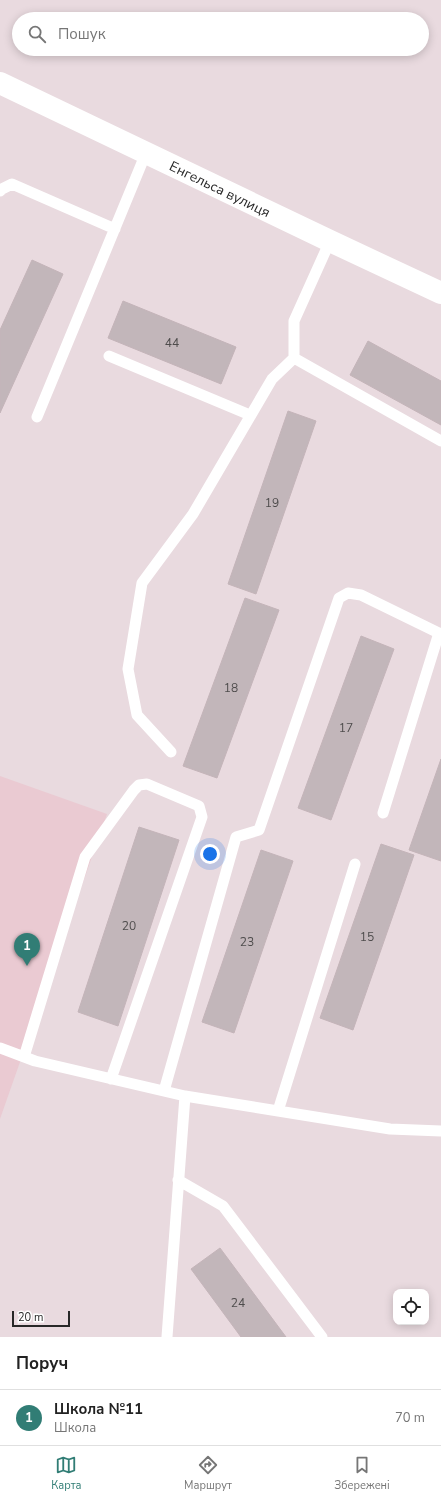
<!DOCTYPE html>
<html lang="uk">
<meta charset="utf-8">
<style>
:root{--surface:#fff;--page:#f2f2f2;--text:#222;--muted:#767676;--line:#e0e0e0;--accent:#317d75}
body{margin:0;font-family:"Nunito Sans",sans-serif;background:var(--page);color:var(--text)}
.controls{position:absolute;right:12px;bottom:12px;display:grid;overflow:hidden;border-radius:8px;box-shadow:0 2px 10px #0003}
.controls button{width:36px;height:36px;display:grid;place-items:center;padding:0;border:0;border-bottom:1px solid var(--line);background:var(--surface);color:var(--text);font:20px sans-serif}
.scale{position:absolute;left:12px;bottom:10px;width:58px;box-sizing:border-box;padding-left:4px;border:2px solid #282828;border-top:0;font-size:11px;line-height:14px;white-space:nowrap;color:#282828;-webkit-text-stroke:3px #fff;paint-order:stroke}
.you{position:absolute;left:210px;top:854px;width:14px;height:14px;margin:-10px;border:3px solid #fff;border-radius:50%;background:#1a73e8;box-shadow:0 0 0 6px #1a73e833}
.badge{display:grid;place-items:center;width:26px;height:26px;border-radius:50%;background:var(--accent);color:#fff;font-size:13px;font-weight:700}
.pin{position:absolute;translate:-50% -33px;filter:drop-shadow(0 1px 2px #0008)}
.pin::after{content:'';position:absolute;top:21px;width:14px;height:12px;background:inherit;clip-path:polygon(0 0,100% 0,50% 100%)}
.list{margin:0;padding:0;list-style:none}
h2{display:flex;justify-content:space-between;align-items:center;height:52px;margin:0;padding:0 16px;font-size:17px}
h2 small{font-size:13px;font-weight:400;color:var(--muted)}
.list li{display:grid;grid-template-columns:26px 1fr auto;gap:12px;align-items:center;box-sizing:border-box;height:56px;padding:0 16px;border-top:1px solid var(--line)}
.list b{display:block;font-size:15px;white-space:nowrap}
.list p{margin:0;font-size:13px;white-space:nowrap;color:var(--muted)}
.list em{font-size:13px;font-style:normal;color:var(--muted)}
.icon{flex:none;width:22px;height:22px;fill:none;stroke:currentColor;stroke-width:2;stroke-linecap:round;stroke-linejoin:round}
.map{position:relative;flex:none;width:441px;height:1337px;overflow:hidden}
.search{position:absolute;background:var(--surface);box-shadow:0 2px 10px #0003;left:12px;right:12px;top:12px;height:44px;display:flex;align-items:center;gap:10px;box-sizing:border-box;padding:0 14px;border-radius:22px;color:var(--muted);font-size:15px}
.sheet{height:108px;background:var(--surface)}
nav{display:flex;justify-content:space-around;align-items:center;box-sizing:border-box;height:56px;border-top:1px solid var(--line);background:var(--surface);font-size:11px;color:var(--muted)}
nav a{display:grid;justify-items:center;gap:2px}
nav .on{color:var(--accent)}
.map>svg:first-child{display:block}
</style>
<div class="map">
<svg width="441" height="1337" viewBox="0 0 441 1337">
<rect width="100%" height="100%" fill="#e9dadf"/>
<path fill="#eacad2" d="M0,776L107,814L0,1119Z"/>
<path fill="#c2b6ba" stroke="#c4b4b9" d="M32,260L63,274L0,413V330Z
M123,301L236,347L221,384L108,338Z
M368,341L441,381V425L350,375Z
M288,411L316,421L256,594L228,584Z
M245,598L279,610L217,778L183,766Z
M361,636L394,649L331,820L298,808Z
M441,759V861L409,850Z
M139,827L179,840L118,1026L78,1012Z
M381,844L414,855L353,1030L320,1018Z
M261,850L293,861L234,1033L202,1022Z
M220,1248L286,1337H241L191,1269Z"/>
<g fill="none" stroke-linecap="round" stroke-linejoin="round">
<path stroke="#fff" stroke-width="11" d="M0,191L2,189L12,184L115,229
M109,356L250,415
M294,358L441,441
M37,417L146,153
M171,752L137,715L128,669L142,583L193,514L272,379L294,358V321L330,241
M383,813L439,633
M0,1048L35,1061L185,1096L390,1129L441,1131
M24,1057L85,857L134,790L139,785L147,784L199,806L202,817L111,1079
M164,1091L236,837L259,830L339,598L348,593L361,595L441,634
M278,1111L355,864
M178,1180L223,1206L322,1337
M167,1337L185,1096"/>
<path stroke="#fff" stroke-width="22" d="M0,83L330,241L441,293"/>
</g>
<g text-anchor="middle" stroke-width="3" stroke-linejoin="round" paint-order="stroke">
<g font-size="12" fill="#4e4c4c">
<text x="172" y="347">44</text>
<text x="272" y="507">19</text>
<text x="231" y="692">18</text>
<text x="346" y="732">17</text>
<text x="129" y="930">20</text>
<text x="367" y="941">15</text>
<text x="247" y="946">23</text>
<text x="238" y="1307">24</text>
</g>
<g font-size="14" fill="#282828" stroke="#fff">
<text transform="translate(220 189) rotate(26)" y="5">Енгельса вулиця</text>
</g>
</g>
</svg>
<div class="controls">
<button><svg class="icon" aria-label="locate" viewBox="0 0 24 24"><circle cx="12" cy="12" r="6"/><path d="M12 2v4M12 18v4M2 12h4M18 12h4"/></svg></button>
</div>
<div class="scale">20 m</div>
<div class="you"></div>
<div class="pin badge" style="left:27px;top:966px">1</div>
<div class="search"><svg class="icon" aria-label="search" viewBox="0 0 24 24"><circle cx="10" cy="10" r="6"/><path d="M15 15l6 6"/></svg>Пошук</div>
</div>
<section class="sheet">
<h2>Поруч<small></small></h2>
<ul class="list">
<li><span class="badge">1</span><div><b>Школа №11</b><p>Школа</p></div><em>70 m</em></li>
</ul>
</section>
<nav>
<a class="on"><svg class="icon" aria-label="map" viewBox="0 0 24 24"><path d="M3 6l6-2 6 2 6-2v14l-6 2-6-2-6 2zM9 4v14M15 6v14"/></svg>Карта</a>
<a><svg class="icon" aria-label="directions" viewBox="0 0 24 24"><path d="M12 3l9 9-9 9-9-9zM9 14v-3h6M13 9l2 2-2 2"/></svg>Маршрут</a>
<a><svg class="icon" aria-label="saved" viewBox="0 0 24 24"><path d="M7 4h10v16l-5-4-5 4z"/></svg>Збережені</a>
</nav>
